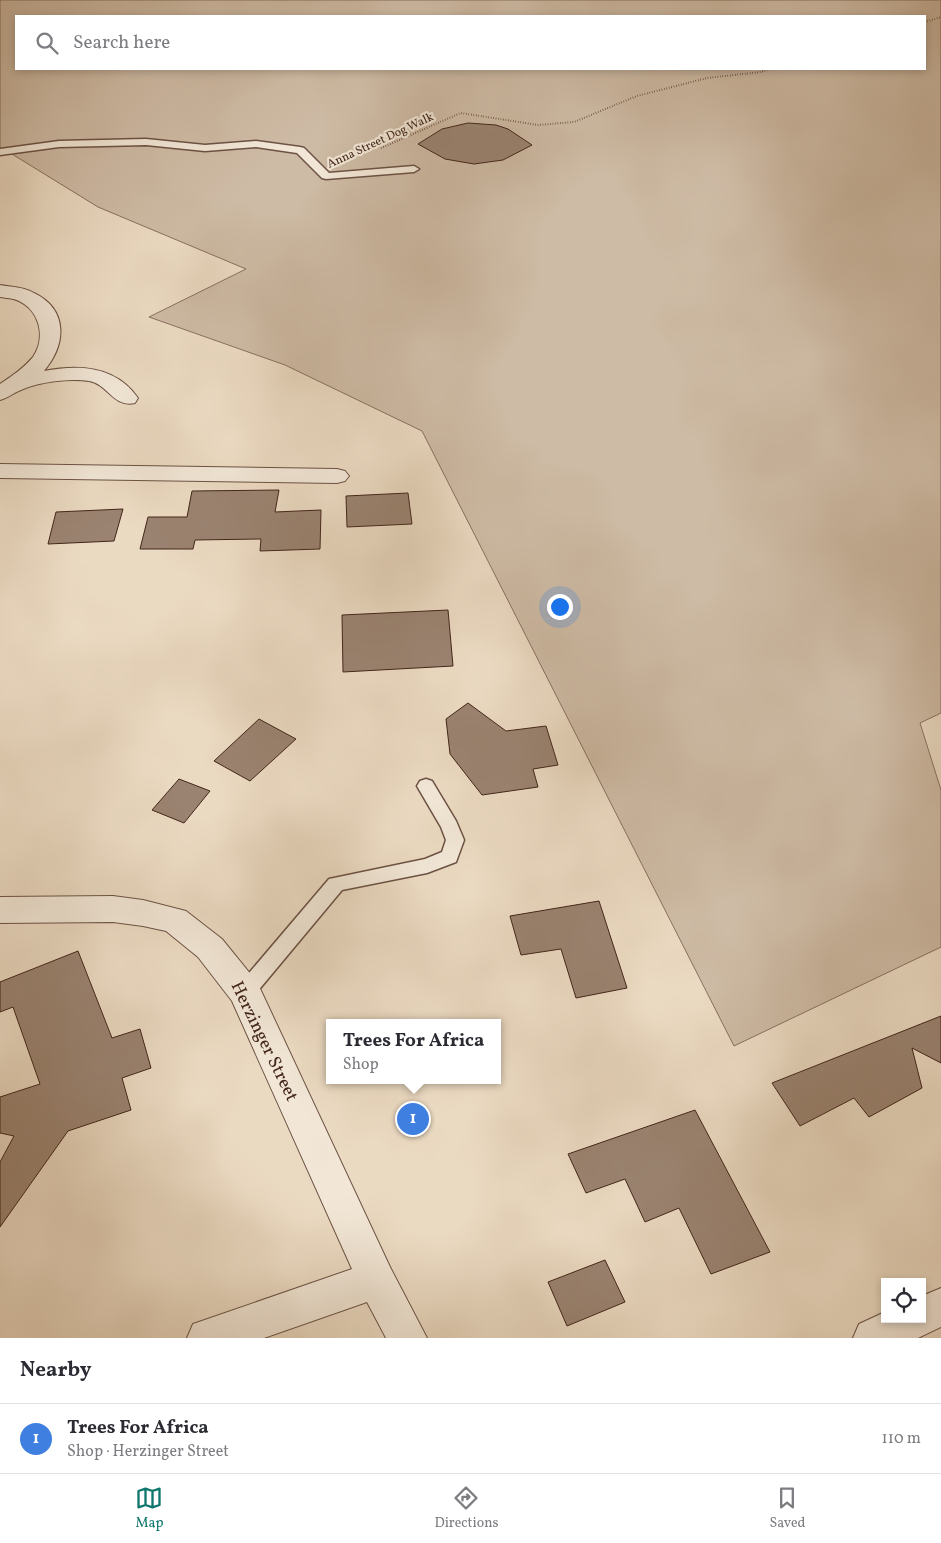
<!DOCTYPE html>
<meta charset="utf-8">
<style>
:root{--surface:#fff;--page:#f2f2f3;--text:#2b2b33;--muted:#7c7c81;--line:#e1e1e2;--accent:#0f766e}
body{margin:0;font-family:Vollkorn,serif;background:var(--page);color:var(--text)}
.controls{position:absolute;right:15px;bottom:15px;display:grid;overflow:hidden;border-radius:0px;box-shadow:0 2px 8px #0003}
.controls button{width:45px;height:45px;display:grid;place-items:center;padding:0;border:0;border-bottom:1px solid var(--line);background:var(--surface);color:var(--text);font:25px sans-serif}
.you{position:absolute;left:559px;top:606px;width:18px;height:18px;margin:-12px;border:4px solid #fff;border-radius:50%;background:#1a73e8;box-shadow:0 0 0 8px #1a73e833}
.badge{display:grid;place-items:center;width:32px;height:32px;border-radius:50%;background:var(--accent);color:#fff;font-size:16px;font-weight:700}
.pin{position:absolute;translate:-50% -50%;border:2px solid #fff;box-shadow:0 1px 5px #0006}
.popup{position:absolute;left:326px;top:1019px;width:175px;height:65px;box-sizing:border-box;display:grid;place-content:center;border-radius:0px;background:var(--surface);filter:drop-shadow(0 1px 4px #0005);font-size:16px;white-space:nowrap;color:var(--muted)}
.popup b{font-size:19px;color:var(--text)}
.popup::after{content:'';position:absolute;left:50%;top:100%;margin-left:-10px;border:10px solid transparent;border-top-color:var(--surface)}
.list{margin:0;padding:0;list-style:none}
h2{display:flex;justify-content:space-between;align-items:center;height:65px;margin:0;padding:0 20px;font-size:21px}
h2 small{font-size:16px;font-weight:400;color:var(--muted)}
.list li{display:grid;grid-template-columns:32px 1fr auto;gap:15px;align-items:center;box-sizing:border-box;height:70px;padding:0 20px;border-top:1px solid var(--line)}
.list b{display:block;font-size:19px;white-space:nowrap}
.list p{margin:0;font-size:16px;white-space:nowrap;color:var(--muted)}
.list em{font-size:16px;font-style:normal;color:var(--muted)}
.icon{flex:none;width:28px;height:28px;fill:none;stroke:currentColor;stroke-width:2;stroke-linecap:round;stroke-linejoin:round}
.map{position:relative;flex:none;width:941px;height:1338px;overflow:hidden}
.search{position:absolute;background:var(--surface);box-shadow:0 2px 8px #0003;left:15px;right:15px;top:15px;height:55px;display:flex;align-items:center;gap:12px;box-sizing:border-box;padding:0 18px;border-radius:0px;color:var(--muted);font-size:19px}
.sheet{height:135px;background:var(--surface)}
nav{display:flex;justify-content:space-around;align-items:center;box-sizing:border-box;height:70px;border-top:1px solid var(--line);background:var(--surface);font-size:14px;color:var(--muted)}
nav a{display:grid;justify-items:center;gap:2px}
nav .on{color:var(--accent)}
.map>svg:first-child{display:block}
</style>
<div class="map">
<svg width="941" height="1338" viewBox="0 0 941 1338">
<rect width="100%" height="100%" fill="#ebdac2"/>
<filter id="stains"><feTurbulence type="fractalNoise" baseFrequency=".004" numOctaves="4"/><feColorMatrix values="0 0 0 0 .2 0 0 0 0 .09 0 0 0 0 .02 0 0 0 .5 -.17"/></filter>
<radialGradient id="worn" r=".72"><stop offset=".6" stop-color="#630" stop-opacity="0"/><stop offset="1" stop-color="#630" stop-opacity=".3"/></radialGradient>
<path fill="#cebba5" stroke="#887060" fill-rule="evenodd" d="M0,0H941V713L920,723L941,790V947L734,1046L422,431L285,365L149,317L246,269L98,207L7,151L0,152ZM16,16H925V69H16Z"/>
<path fill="#9a8371" stroke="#42251a" d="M468,123L496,125L508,129L532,145L503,160L474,164L445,159L418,144L442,129Z
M279,490L275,512L321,510L320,549L260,551L261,539L195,540L193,549H140L148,517H187L192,491Z
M408,493L412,524L347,527L346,496Z
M123,509L114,541L48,544L56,512Z
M448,610L453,666L343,672L342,615Z
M468,703L506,731L546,726L558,765L533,769L538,787L482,795L450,754L446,719Z
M259,719L296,739L250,781L214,761Z
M179,779L210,791L184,823L152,810Z
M599,901L627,988L576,998L561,949L521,955L510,916Z
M78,951L112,1038L140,1029L151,1068L122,1078L131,1110L68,1131L0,1227V1162L14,1136L0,1133V1097L40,1084L13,1007L0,1012V982Z
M941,1016V1063L912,1048L922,1088L869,1117L854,1098L800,1126L772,1083Z
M695,1110L770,1252L711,1274L679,1208L645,1222L625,1179L586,1193L568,1154Z
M605,1260L625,1302L567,1326L548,1282Z"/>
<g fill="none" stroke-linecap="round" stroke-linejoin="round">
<g stroke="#6c5244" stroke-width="3">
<path id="lane" d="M146,139L205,145L256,141L300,147L304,148L329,173L414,166L419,169L414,172L326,179L322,178L297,153L256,147L205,151L146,145L59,147L0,155V149L59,141Z
M426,779L432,781L456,821L464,840L456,862L427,873L342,890L252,998L245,1000L238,998L235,992L238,986L329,879L425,859L442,852L446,840L441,827L417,786L420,781Z"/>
</g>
<g stroke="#6c5244" stroke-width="2">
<path id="street" d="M0,285C11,287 24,287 34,293C69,310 66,345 44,371C79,364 116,366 138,398L135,403C113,408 108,384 89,381C69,378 39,382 21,390C13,393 8,398 0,400V384C12,376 24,368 33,357C46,338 40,311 19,301C13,298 6,298 0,297Z
M0,464L337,469L345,471L349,476L345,481L337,483L0,478Z
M113,896L143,900L186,911L222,939L257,982L390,1267L427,1338H386L367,1302L264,1338H187L193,1324L352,1269L232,1001L198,957L166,931L143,926L113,922L0,923V897Z
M941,1288V1327L918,1338H853L859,1324L885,1312V1319H922V1296Z"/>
</g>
<path stroke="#42251a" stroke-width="2" stroke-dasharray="0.5 2" stroke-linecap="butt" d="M925,22L941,17
M381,148L461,113L538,125L574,122L637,96L707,78L761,72L768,69"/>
<use href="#lane" fill="#f2e7d7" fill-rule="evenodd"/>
<use href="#street" fill="#f2e7d7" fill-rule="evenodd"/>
</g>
<g text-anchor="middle" stroke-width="4.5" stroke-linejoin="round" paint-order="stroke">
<g font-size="12" fill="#42251a" stroke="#f2e7d7">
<text transform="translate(380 140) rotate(-25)" y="4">Anna Street Dog Walk</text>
</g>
<g font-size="18" fill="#42251a" stroke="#f2e7d7">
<text transform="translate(265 1041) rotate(64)" y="6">Herzinger Street</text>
</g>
</g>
<rect width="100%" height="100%" filter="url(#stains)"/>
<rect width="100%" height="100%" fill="url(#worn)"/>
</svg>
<div class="controls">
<button><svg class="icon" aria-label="locate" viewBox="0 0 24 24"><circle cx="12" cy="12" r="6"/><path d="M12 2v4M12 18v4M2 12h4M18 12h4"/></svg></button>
</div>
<div class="you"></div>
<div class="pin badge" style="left:413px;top:1119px;background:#3f7fe0">1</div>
<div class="popup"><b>Trees For Africa</b>Shop</div>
<div class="search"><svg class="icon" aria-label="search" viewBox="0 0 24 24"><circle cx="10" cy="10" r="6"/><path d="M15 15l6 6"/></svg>Search here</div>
</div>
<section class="sheet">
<h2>Nearby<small></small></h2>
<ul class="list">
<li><span class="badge" style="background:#3f7fe0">1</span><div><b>Trees For Africa</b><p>Shop · Herzinger Street</p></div><em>110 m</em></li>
</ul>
</section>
<nav>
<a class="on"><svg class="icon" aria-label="map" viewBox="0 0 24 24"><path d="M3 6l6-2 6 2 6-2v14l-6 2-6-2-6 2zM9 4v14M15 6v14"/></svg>Map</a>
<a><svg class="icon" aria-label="directions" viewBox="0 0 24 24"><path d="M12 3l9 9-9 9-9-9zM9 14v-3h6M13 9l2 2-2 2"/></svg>Directions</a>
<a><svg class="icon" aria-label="saved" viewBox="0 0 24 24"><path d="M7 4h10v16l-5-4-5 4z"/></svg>Saved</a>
</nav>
